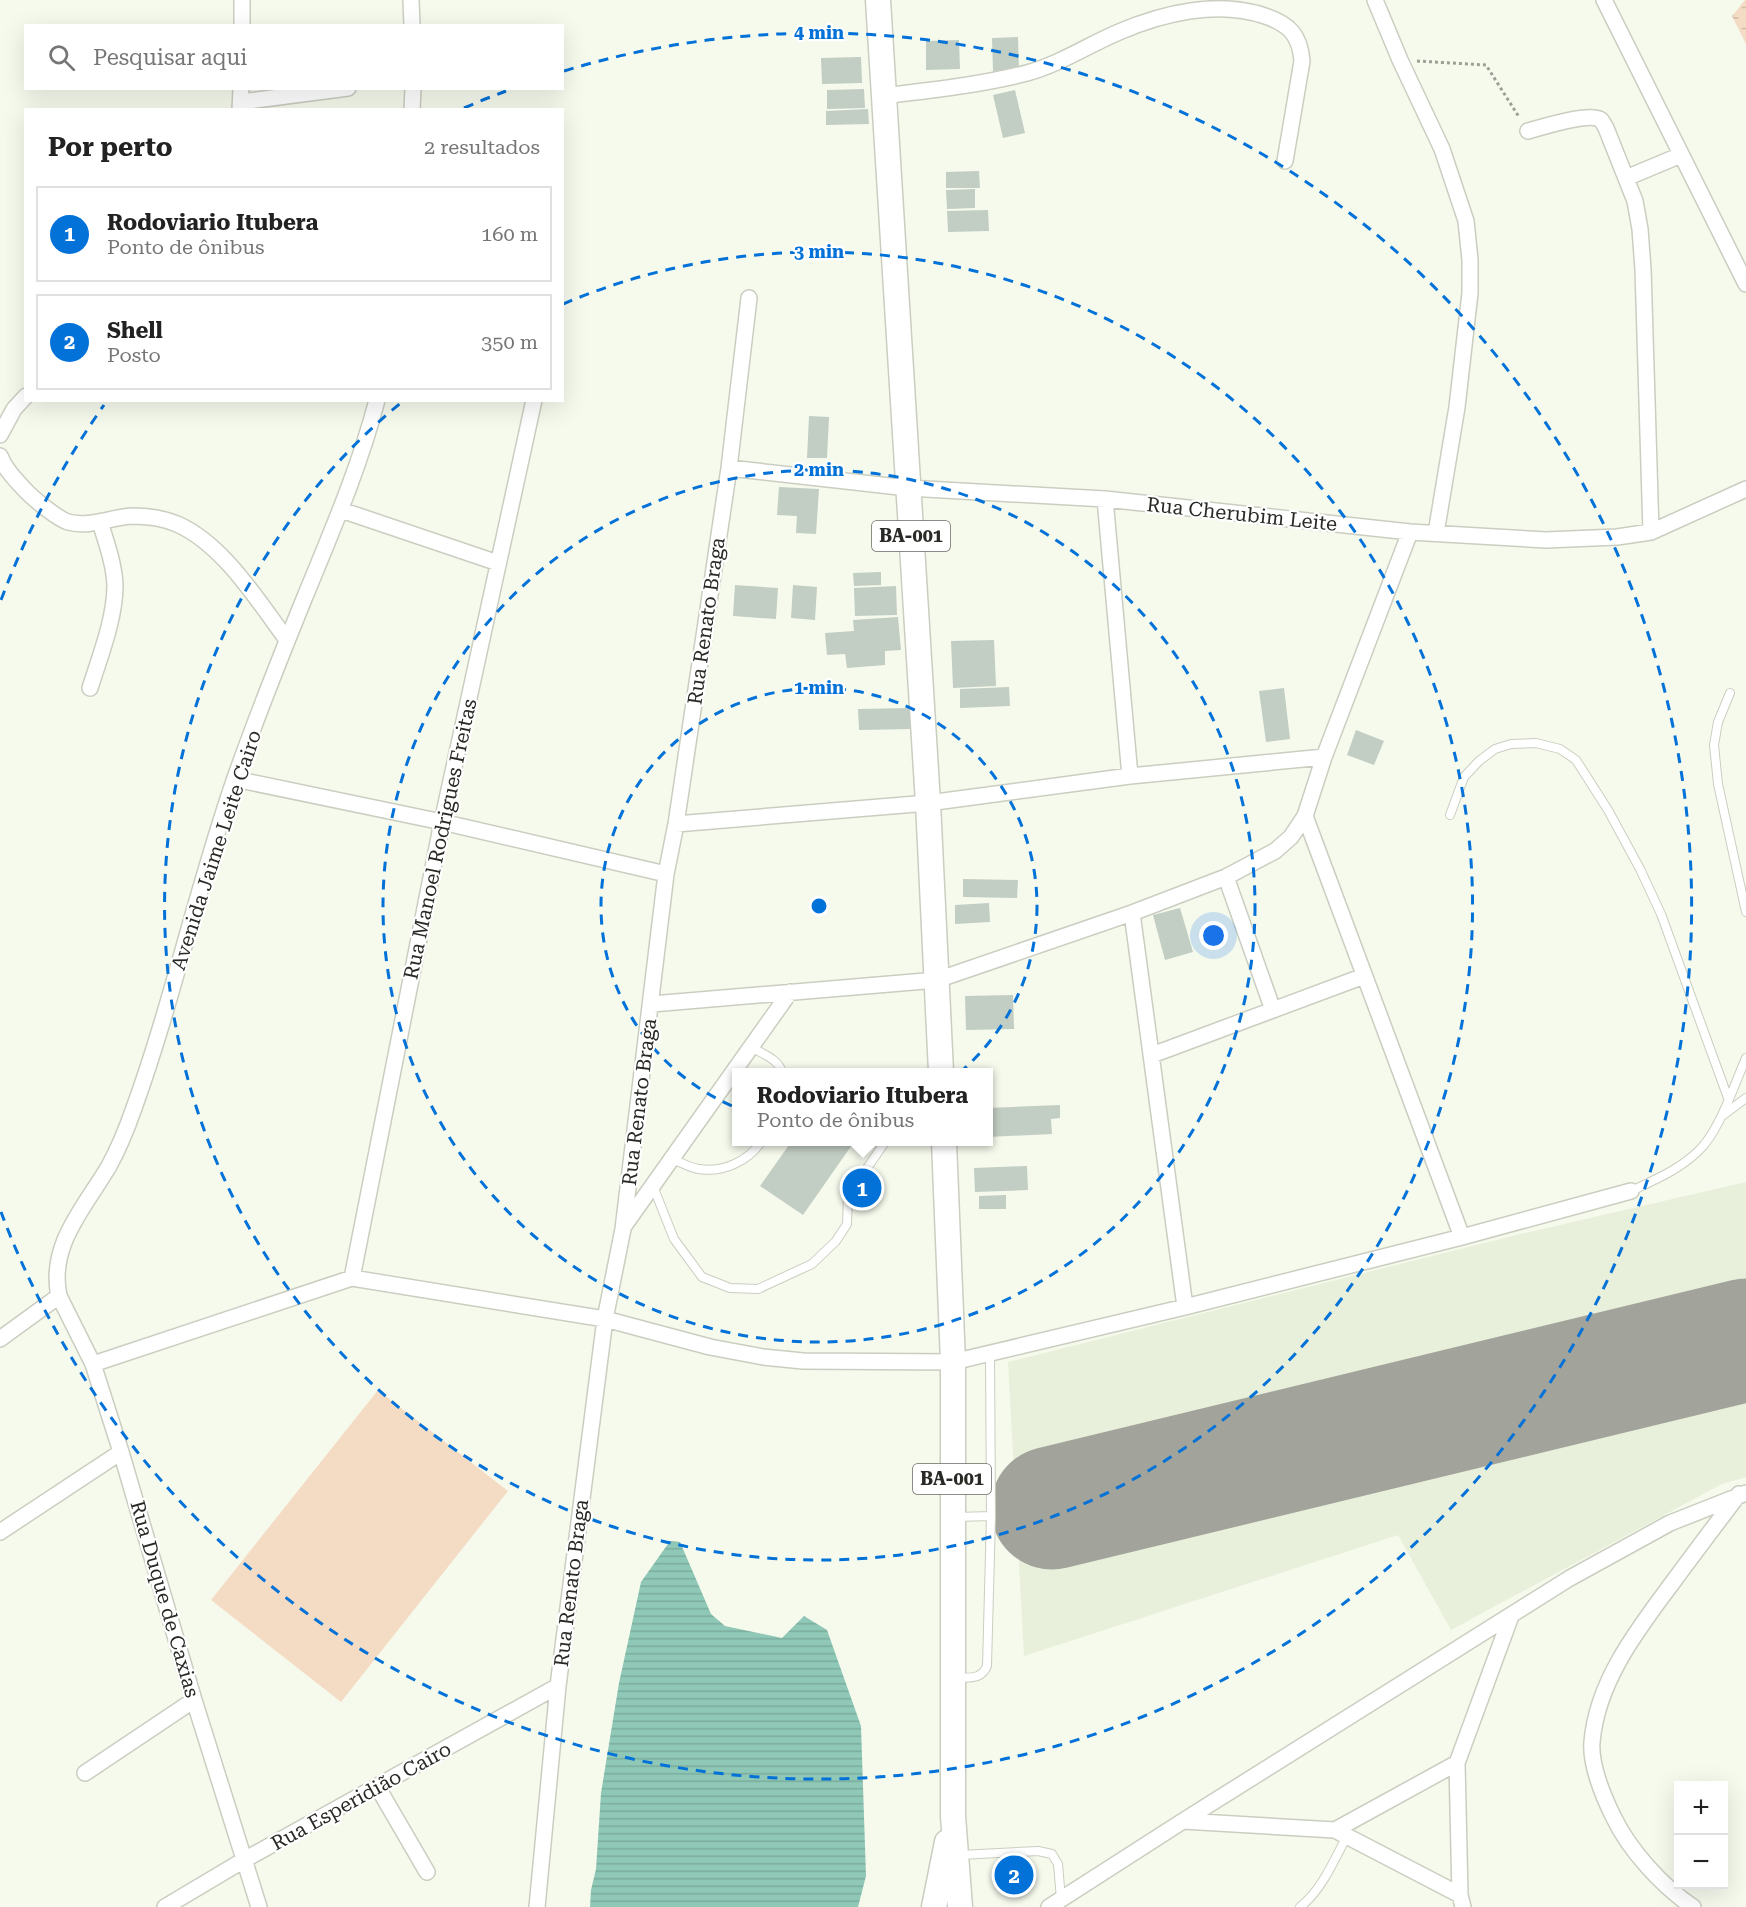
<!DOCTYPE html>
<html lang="pt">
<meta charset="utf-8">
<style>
:root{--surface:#fff;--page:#f2f2f2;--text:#222;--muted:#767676;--line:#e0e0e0;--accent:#0271d8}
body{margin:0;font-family:"Roboto Serif",serif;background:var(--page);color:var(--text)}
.controls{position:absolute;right:18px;bottom:18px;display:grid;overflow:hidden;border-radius:0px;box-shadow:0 6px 24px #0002}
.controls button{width:54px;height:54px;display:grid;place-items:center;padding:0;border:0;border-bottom:2px solid var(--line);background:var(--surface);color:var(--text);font:30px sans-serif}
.you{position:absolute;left:1214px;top:936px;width:21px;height:21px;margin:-15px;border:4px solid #fff;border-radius:50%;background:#1a73e8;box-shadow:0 0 0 9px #1a73e833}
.badge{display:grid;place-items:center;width:39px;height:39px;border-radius:50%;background:var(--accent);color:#fff;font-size:20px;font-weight:700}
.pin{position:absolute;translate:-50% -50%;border:3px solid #fff;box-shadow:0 2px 6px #0006}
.popup{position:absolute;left:732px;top:1068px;width:261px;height:78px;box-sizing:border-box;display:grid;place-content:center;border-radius:0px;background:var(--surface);filter:drop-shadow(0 2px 4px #0005);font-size:20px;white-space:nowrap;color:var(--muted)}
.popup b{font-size:22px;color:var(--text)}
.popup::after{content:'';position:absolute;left:50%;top:100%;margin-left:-12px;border:12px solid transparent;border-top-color:var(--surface)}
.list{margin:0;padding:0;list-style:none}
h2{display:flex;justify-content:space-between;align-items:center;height:78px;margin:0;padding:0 24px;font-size:26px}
h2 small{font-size:20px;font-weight:400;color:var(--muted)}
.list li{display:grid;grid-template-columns:39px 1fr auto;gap:18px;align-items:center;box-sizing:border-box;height:96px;margin:0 12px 12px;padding:0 12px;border:2px solid var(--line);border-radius:0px}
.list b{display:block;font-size:22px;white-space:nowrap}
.list p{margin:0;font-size:20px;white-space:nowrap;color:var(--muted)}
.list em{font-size:20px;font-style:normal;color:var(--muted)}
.icon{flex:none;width:33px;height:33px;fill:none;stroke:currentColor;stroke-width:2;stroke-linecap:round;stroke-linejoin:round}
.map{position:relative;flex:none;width:1746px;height:1907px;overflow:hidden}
.search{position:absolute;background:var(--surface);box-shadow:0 6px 24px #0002;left:24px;top:24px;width:540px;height:66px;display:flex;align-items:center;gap:15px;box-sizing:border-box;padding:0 21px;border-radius:0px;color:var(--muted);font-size:22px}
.panel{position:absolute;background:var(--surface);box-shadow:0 6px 24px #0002;left:24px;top:108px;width:540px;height:294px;border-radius:0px}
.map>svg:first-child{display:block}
</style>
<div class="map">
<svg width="1746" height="1907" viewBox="0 0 1746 1907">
<defs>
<pattern id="wetland-marsh" width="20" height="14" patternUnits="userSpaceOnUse" patternTransform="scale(1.5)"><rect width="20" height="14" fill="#f4dcc4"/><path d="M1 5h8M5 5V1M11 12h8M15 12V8" fill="none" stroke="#d1bda8"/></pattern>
<pattern id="water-rules" width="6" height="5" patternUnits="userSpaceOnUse" patternTransform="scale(1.5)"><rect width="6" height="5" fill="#8fc8b7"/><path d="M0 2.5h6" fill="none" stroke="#7bac9d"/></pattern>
</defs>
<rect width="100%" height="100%" fill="#f6faed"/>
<path fill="#e8efda" d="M1746,1182V1477L1722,1484L1451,1630L1398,1535L1024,1656L1008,1362L1512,1236Z"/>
<path fill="url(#wetland-marsh)" d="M1745,0H1746V44L1732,16Z"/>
<path fill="#f4dcc4" d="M378,1390L508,1491L341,1702L211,1600Z"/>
<path fill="url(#water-rules)" d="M670,1541L680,1542L711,1614L725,1626L782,1638L804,1616L827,1630L861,1726L866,1876L858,1907H590L591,1890L596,1869L601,1793L619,1683L641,1582Z"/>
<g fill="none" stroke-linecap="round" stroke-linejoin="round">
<path stroke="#a2a49b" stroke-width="123" d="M1052,1508L1746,1340"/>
</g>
<path fill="#c2cdc3" d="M1018,37L1019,71L993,72L992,38Z
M959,40L960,69L926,70V41Z
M861,57L862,83L822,84L821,58Z
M864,89L865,108L827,109V90Z
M1015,90L1025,133L1003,138L993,95Z
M868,109L869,124L826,125V111Z
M979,171L980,188H946V172Z
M975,189V208L947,209L946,190Z
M988,210L989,231L948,232L947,211Z
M809,416L829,417L827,458H807Z
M779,487L819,489L816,534L796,533L797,516L777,515Z
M881,572V585L854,586L853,573Z
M735,585L778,588L776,619L733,616Z
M793,585L817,587L815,620L791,618Z
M896,586L897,615L855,616L854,588Z
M898,617L901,650L885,651V665L847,668L845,654L827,655L825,633L854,631L853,620Z
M994,640L996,686L953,688L951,641Z
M1009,687L1010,706L960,708V689Z
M1284,688L1290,739L1266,742L1259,691Z
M911,708V729L859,730L858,709Z
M1356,730L1384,741L1374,765L1347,755Z
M963,879L1018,880L1017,898L963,897Z
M989,903L990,922L955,924V905Z
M1180,908L1193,952L1165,960L1153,915Z
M1013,995L1014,1029L966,1030L965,996Z
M1060,1105V1118L1051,1119L1052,1134L988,1137V1108Z
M791,1142H854L803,1215L760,1186Z
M1027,1166L1028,1190L975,1192L974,1168Z
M1006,1195V1209H979V1196Z"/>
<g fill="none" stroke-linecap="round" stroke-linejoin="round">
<g stroke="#cacec1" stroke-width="10">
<path id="service" d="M1730,693L1718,722L1714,745L1718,784L1746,912
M1450,815L1464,777L1479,761L1495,749L1511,744L1536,743L1560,749L1576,760L1608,810L1640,869L1661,914L1728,1098
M751,1047C763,1054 778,1059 782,1072
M1722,1116L1746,1098
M672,1159C680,1162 690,1168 699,1169C723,1173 748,1161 761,1142
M653,1186L674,1239L702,1277L730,1288L758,1289L812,1264L836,1241L847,1224L848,1196L885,1142
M1631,1191C1657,1179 1685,1167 1704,1145C1723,1121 1734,1085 1746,1058
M956,1517L991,1516
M957,1678C970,1677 981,1680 987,1666L991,1516L990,1353
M960,1855L1038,1851L1052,1854L1058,1864L1061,1899
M1300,1907C1322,1890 1334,1860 1347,1836"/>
</g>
<g stroke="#cacec1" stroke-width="18">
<path id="minor" d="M411,0L412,26
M1375,0L1400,60L1442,149L1466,221L1470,260V293L1457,407L1436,533
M1604,0L1746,284
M242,26V0
M883,96C931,90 980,85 1027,73C1060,64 1088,45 1119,32C1163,13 1218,0 1265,16C1289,24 1300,35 1302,61L1285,161
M241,102L348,88
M240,110L241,88
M412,110L413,88
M1528,131C1542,127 1590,112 1601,120C1603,122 1604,125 1606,128L1635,201L1640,229L1643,269L1651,532
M1626,178L1681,155
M0,435L14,409L26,396
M0,456C6,471 17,481 27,492C35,500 58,519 68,522C89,528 112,517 132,516C147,516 163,518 177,524C223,544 258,601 287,640
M729,468L908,488L1105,499L1410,532L1546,540L1617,537L1651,532L1746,489
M1105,499L1130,776
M341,510L498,563
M90,688C100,656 115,619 115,585C114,563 106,542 100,522
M235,779L442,822L666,874
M1305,816L1462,1237
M676,824L928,803L1130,776L1324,757
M1226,877L1273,1010
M1132,913L1185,1307
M652,1004L937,980L1132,913L1226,877L1275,851L1291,837L1305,816L1324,757L1410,532
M1152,1055L1364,976
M624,1226L790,992
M352,1278L442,822L534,400
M0,1339L59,1296
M93,1364L352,1278L605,1319L710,1347L763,1357L803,1361L953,1362L1185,1307L1462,1237L1631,1191
M0,1532L121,1452
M85,1773L194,1700
M377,1786L427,1872
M1183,1821L1335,1830L1460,1895
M1335,1830L1457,1763
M165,1907L244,1860L558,1686
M259,1907L194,1700L121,1452L93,1364L59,1296C48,1245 85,1207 109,1166C119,1148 127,1128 134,1108C173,1000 197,887 235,778C256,718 280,658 304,599C331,533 359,469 377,400
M537,1907L558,1686L605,1319L623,1229L666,874L676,824L729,468L749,298
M1049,1907L1183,1821L1570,1578L1670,1523L1746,1493
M1463,1907L1460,1895L1457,1763L1511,1616
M1693,1907C1662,1886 1629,1850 1613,1816C1603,1796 1590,1764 1592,1742C1597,1681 1638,1629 1673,1582C1695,1552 1717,1523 1739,1494"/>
</g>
<g stroke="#cacec1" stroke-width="27">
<path id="primary" d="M878,0L928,803L941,1072
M944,1142L953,1362V1816L960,1907
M934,1907L947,1842"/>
</g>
<path stroke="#9c9f96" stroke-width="3" stroke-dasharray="3 3" stroke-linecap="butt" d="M1417,61L1486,65L1519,117"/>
<use href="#service" stroke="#fff" stroke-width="8"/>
<use href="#minor" stroke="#fff" stroke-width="15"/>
<use href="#primary" stroke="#fff" stroke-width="24"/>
</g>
<g fill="none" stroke="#0271d8" stroke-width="3" stroke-dasharray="10 8">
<circle cx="819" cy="906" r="218"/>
<circle cx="819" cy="906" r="436"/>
<path d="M563 304A654 654 0 1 1 403 401"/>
<path d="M1 600A873 873 0 0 1 104 405M464 108A873 873 0 0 1 506 91M564 71A873 873 0 1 1 1 1212"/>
</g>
<g text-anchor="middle" stroke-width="4.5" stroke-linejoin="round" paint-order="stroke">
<g fill="#fff" stroke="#686a66" stroke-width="1.5">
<rect x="872" y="521" width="78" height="30" rx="4.5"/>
<rect x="913" y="1464" width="78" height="30" rx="4.5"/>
</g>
<g font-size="18" font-weight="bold" fill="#282a25">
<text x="911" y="542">BA-001</text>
<text x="952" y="1485">BA-001</text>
</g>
<g font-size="20" fill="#282a25" stroke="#fff">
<text transform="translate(1242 514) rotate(6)" y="7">Rua Cherubim Leite</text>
<text transform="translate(706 621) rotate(-82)" y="7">Rua Renato Braga</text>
<text transform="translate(440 839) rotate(-78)" y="7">Rua Manoel Rodrigues Freitas</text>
<text transform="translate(216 850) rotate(-72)" y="7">Avenida Jaime Leite Cairo</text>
<text transform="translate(639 1102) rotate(-83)" y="7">Rua Renato Braga</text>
<text transform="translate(571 1583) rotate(-83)" y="7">Rua Renato Braga</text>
<text transform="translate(165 1599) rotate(74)" y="7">Rua Duque de Caxias</text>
<text transform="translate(361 1796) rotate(-29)" y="7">Rua Esperidião Cairo</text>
</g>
</g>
<circle cx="819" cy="906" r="9" fill="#0271d8" stroke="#fff" stroke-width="3"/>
<g font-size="18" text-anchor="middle" font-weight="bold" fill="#0271d8" stroke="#fff" stroke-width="4.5" stroke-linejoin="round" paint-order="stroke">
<text x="819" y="39">4 min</text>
<text x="819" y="258">3 min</text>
<text x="819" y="476">2 min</text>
<text x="819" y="694">1 min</text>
</g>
</svg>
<div class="controls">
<button>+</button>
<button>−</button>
</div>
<div class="you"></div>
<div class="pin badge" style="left:862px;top:1188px">1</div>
<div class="popup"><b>Rodoviario Itubera</b>Ponto de ônibus</div>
<div class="pin badge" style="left:1014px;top:1875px">2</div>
<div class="search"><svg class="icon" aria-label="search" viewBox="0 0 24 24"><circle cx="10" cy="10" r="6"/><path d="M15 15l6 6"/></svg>Pesquisar aqui</div>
<section class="panel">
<h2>Por perto<small>2 resultados</small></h2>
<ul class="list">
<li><span class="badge">1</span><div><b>Rodoviario Itubera</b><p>Ponto de ônibus</p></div><em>160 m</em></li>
<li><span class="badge">2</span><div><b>Shell</b><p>Posto</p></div><em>350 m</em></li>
</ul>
</section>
</div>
